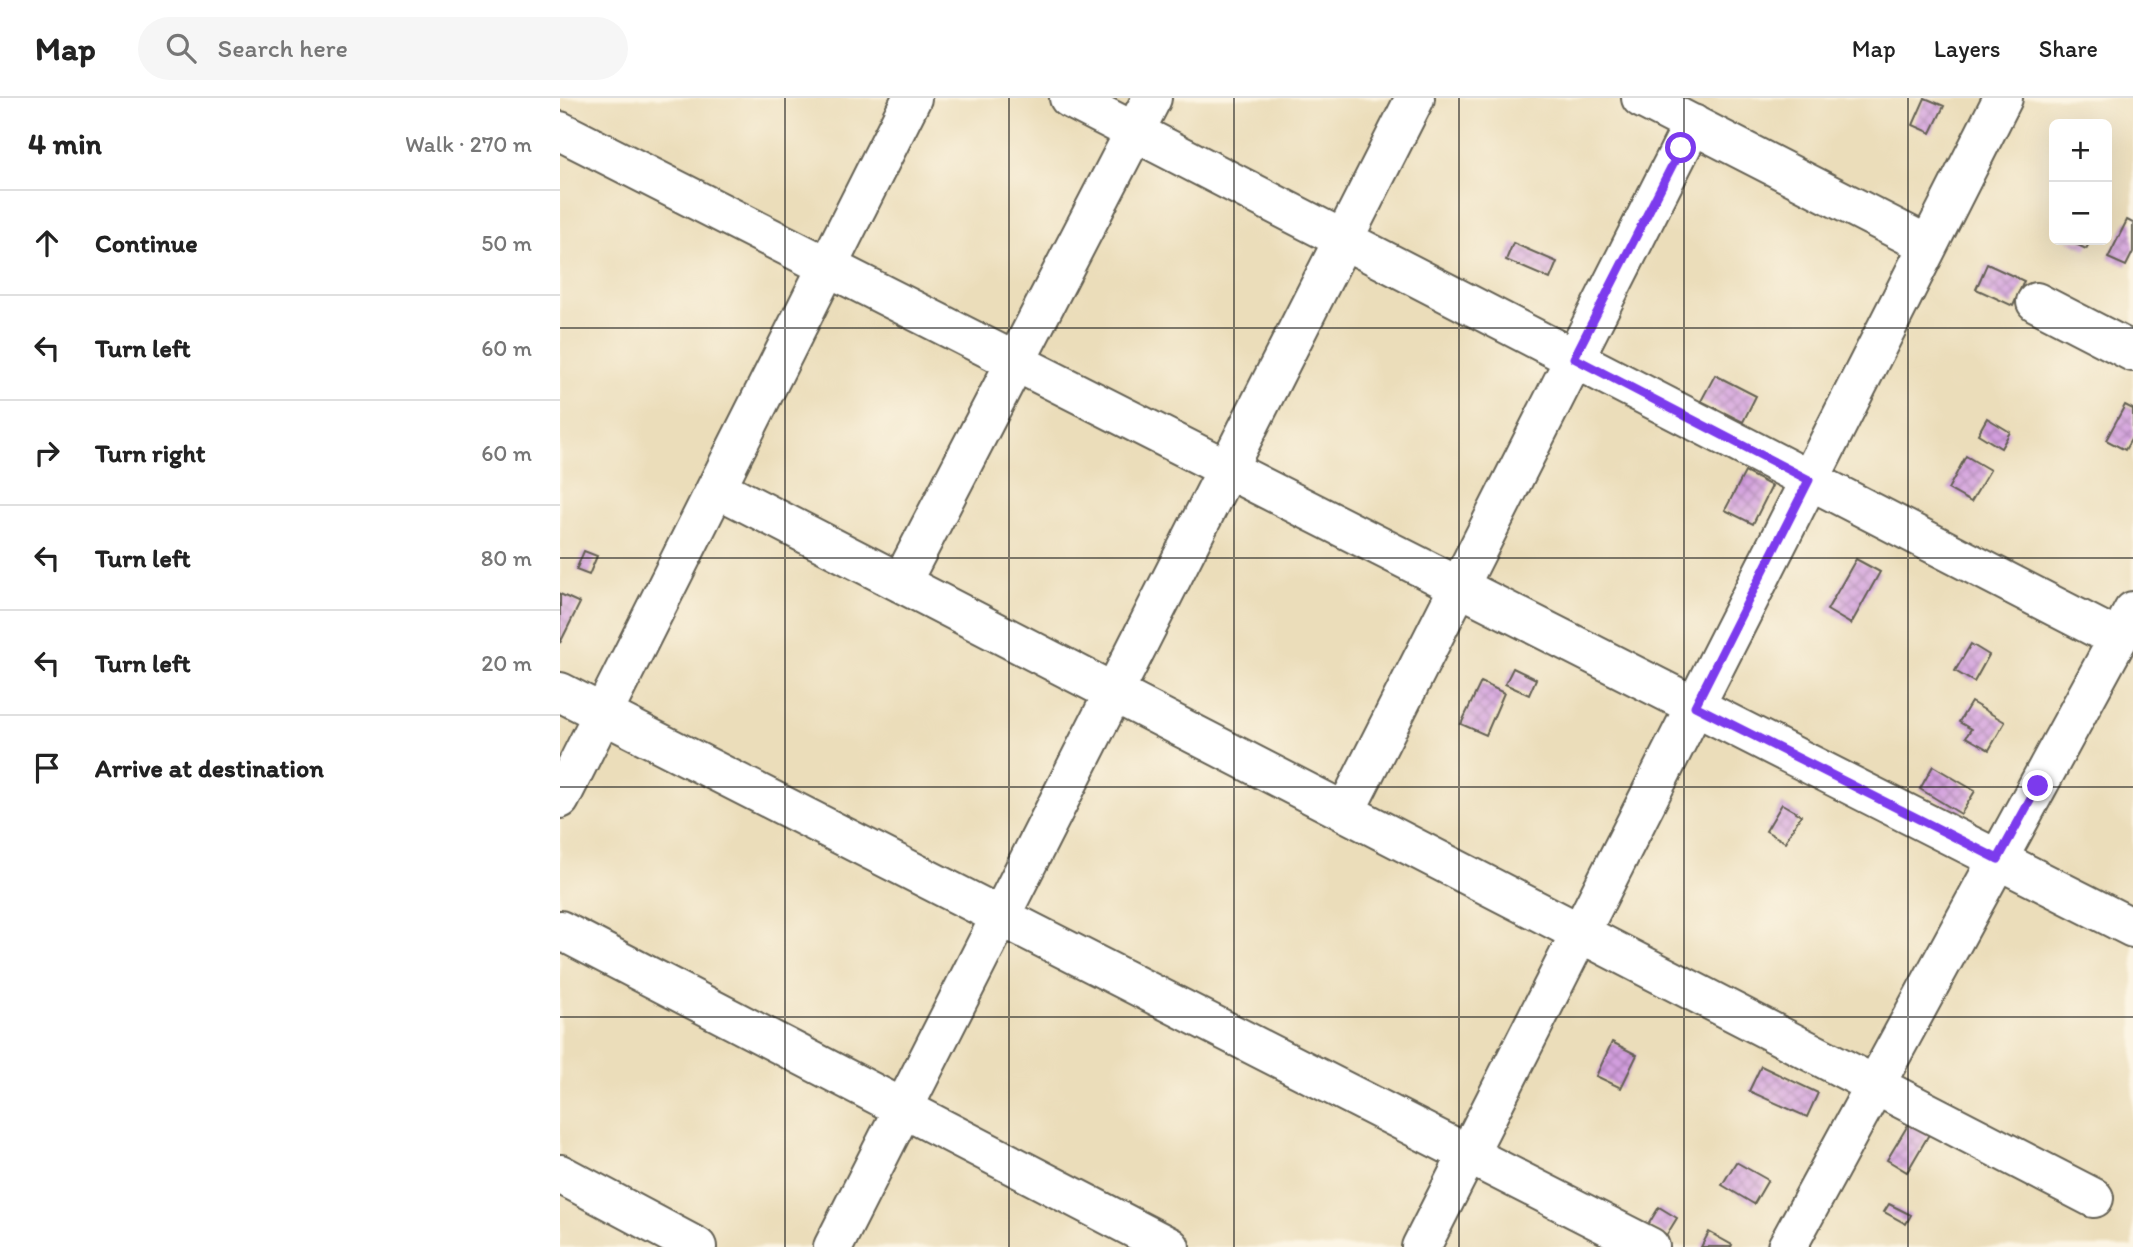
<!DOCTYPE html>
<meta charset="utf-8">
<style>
:root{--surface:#fff;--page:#f6f6f6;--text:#222;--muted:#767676;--line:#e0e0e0}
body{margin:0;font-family:Itim,sans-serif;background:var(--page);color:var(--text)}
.controls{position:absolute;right:21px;top:21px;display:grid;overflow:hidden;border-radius:10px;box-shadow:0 7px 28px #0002}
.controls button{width:63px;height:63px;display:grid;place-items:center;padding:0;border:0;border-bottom:2px solid var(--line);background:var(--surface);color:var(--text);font:35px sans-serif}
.stop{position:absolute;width:21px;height:21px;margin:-16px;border:5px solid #7c3aed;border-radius:50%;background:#fff}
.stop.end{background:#7c3aed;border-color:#fff;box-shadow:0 2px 7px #0008}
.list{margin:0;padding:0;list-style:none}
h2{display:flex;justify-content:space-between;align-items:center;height:91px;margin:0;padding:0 28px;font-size:30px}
h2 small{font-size:23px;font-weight:400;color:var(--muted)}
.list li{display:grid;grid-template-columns:46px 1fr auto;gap:21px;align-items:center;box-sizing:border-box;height:105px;padding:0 28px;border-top:2px solid var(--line)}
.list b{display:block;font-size:26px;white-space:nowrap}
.list em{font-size:23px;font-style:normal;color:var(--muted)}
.icon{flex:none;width:38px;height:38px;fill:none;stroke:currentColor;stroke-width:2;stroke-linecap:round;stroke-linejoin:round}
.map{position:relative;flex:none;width:1573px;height:1149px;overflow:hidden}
header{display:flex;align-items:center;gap:42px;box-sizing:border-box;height:98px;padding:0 35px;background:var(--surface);border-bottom:2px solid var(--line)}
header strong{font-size:33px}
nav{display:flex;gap:38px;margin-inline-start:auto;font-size:24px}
.search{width:490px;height:63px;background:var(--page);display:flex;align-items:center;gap:18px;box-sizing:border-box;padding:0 24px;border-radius:38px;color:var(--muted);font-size:26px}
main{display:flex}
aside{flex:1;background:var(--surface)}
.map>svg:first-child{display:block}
</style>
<header>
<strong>Map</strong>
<div class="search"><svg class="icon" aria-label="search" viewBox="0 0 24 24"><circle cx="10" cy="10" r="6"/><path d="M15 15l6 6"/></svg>Search here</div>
<nav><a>Map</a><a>Layers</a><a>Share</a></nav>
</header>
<main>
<aside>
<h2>4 min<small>Walk · 270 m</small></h2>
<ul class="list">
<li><svg class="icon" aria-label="ahead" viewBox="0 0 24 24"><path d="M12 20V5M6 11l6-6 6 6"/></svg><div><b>Continue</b></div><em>50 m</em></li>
<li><svg class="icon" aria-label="left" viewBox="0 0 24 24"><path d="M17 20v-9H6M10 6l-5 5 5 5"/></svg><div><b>Turn left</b></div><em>60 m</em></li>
<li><svg class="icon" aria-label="right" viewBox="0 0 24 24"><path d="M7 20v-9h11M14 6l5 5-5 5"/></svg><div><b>Turn right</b></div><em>60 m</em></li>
<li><svg class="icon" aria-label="left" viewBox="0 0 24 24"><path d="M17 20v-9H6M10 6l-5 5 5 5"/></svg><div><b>Turn left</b></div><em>80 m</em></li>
<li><svg class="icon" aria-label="left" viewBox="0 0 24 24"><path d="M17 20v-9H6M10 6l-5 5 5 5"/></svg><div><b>Turn left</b></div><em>20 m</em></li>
<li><svg class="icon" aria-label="arrive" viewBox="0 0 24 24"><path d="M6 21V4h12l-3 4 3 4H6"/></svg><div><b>Arrive at destination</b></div></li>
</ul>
</aside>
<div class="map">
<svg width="1573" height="1149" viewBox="0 0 1573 1149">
<defs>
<pattern id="building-cross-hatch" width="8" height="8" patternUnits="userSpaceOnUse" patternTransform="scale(1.75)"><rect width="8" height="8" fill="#d29ede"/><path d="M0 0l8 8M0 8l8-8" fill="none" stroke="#aa80b3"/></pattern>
</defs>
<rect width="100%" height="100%" fill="#fcf5e5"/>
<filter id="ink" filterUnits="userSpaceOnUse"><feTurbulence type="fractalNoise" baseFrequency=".0143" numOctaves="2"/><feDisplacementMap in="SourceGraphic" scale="14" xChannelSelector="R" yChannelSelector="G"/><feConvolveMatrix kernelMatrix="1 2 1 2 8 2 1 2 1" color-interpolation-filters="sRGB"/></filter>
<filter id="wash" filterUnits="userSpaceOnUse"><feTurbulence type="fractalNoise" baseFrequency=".00686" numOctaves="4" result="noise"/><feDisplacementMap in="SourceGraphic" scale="28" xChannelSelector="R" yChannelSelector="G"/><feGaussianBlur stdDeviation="1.57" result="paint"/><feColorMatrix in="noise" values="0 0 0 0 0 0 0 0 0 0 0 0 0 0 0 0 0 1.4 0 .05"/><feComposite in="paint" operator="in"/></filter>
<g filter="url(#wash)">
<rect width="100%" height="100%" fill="#ebddba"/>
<g id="blocks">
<path fill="url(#building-cross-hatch)" d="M1365,0L1384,8L1371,35L1353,27Z
M1567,122L1573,125V154L1566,168L1548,160Z
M1507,142H1531L1526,151Z
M953,145L997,164L990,181L946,162Z
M1427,166L1464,183L1453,208L1416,191Z
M1155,277L1196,298L1183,324L1141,303Z
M1565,307L1573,311V338L1565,352L1546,342Z
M1427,320L1450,334L1441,350L1418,336Z
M1406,358L1430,372L1411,404L1388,391Z
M1185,374L1212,388L1193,426L1165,412Z
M24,453L37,458L29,477L16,472Z
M1296,461L1320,474L1291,526L1267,512Z
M0,496L20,505L0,545Z
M1411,546L1429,557L1414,584L1395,573Z
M953,570L976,581L969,597L945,586Z
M921,584L944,595L926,637L901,626Z
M1411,604L1445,624L1429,652L1406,639L1411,631L1399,624Z
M1373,668L1415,693L1401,716L1360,691Z
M1222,706L1241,717L1225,744L1206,733Z
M1052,944L1077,957L1061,990L1036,978Z
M1201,968L1258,995L1247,1019L1189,993Z
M1351,1022L1371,1033L1347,1074L1327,1062Z
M1176,1064L1208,1082L1194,1106L1162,1087Z
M1329,1106L1351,1117L1346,1126L1324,1114Z
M1099,1109L1117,1120L1106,1138L1088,1127Z
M1149,1134L1172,1147L1171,1149H1141Z"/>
</g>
</g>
<g filter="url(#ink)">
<use href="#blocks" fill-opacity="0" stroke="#646053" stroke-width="2"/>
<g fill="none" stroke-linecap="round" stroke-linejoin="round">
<g stroke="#646053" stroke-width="42">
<path id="minor" d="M509,0L1558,541
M1081,0L1368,147
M0,33L1573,830
M1476,204L1573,254
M157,390L1534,1100
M341,485L592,0
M0,594L1090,1149
M0,701L352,0
M785,714L1133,26
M0,832L610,1149
M0,1076L137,1149
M273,1149L855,0
M861,1149L1443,0
M1227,1149L1573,513"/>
</g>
<use href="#minor" stroke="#fff" stroke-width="38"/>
</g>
</g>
<g fill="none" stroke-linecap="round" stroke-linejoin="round" filter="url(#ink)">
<path stroke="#7c3aed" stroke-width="9" d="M1121,50L1014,260L1249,382L1135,608L1438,761L1478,688"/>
</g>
<path fill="none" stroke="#1c1c1c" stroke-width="2" stroke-opacity="0.55" d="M225,0V1149M449,0V1149M674,0V1149M899,0V1149M1124,0V1149M1348,0V1149M0,230H1573M0,460H1573M0,689H1573M0,919H1573"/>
</svg>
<div class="controls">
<button>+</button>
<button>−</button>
</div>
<div class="stop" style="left:1121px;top:50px"></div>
<div class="stop end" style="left:1478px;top:688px"></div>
</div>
</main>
